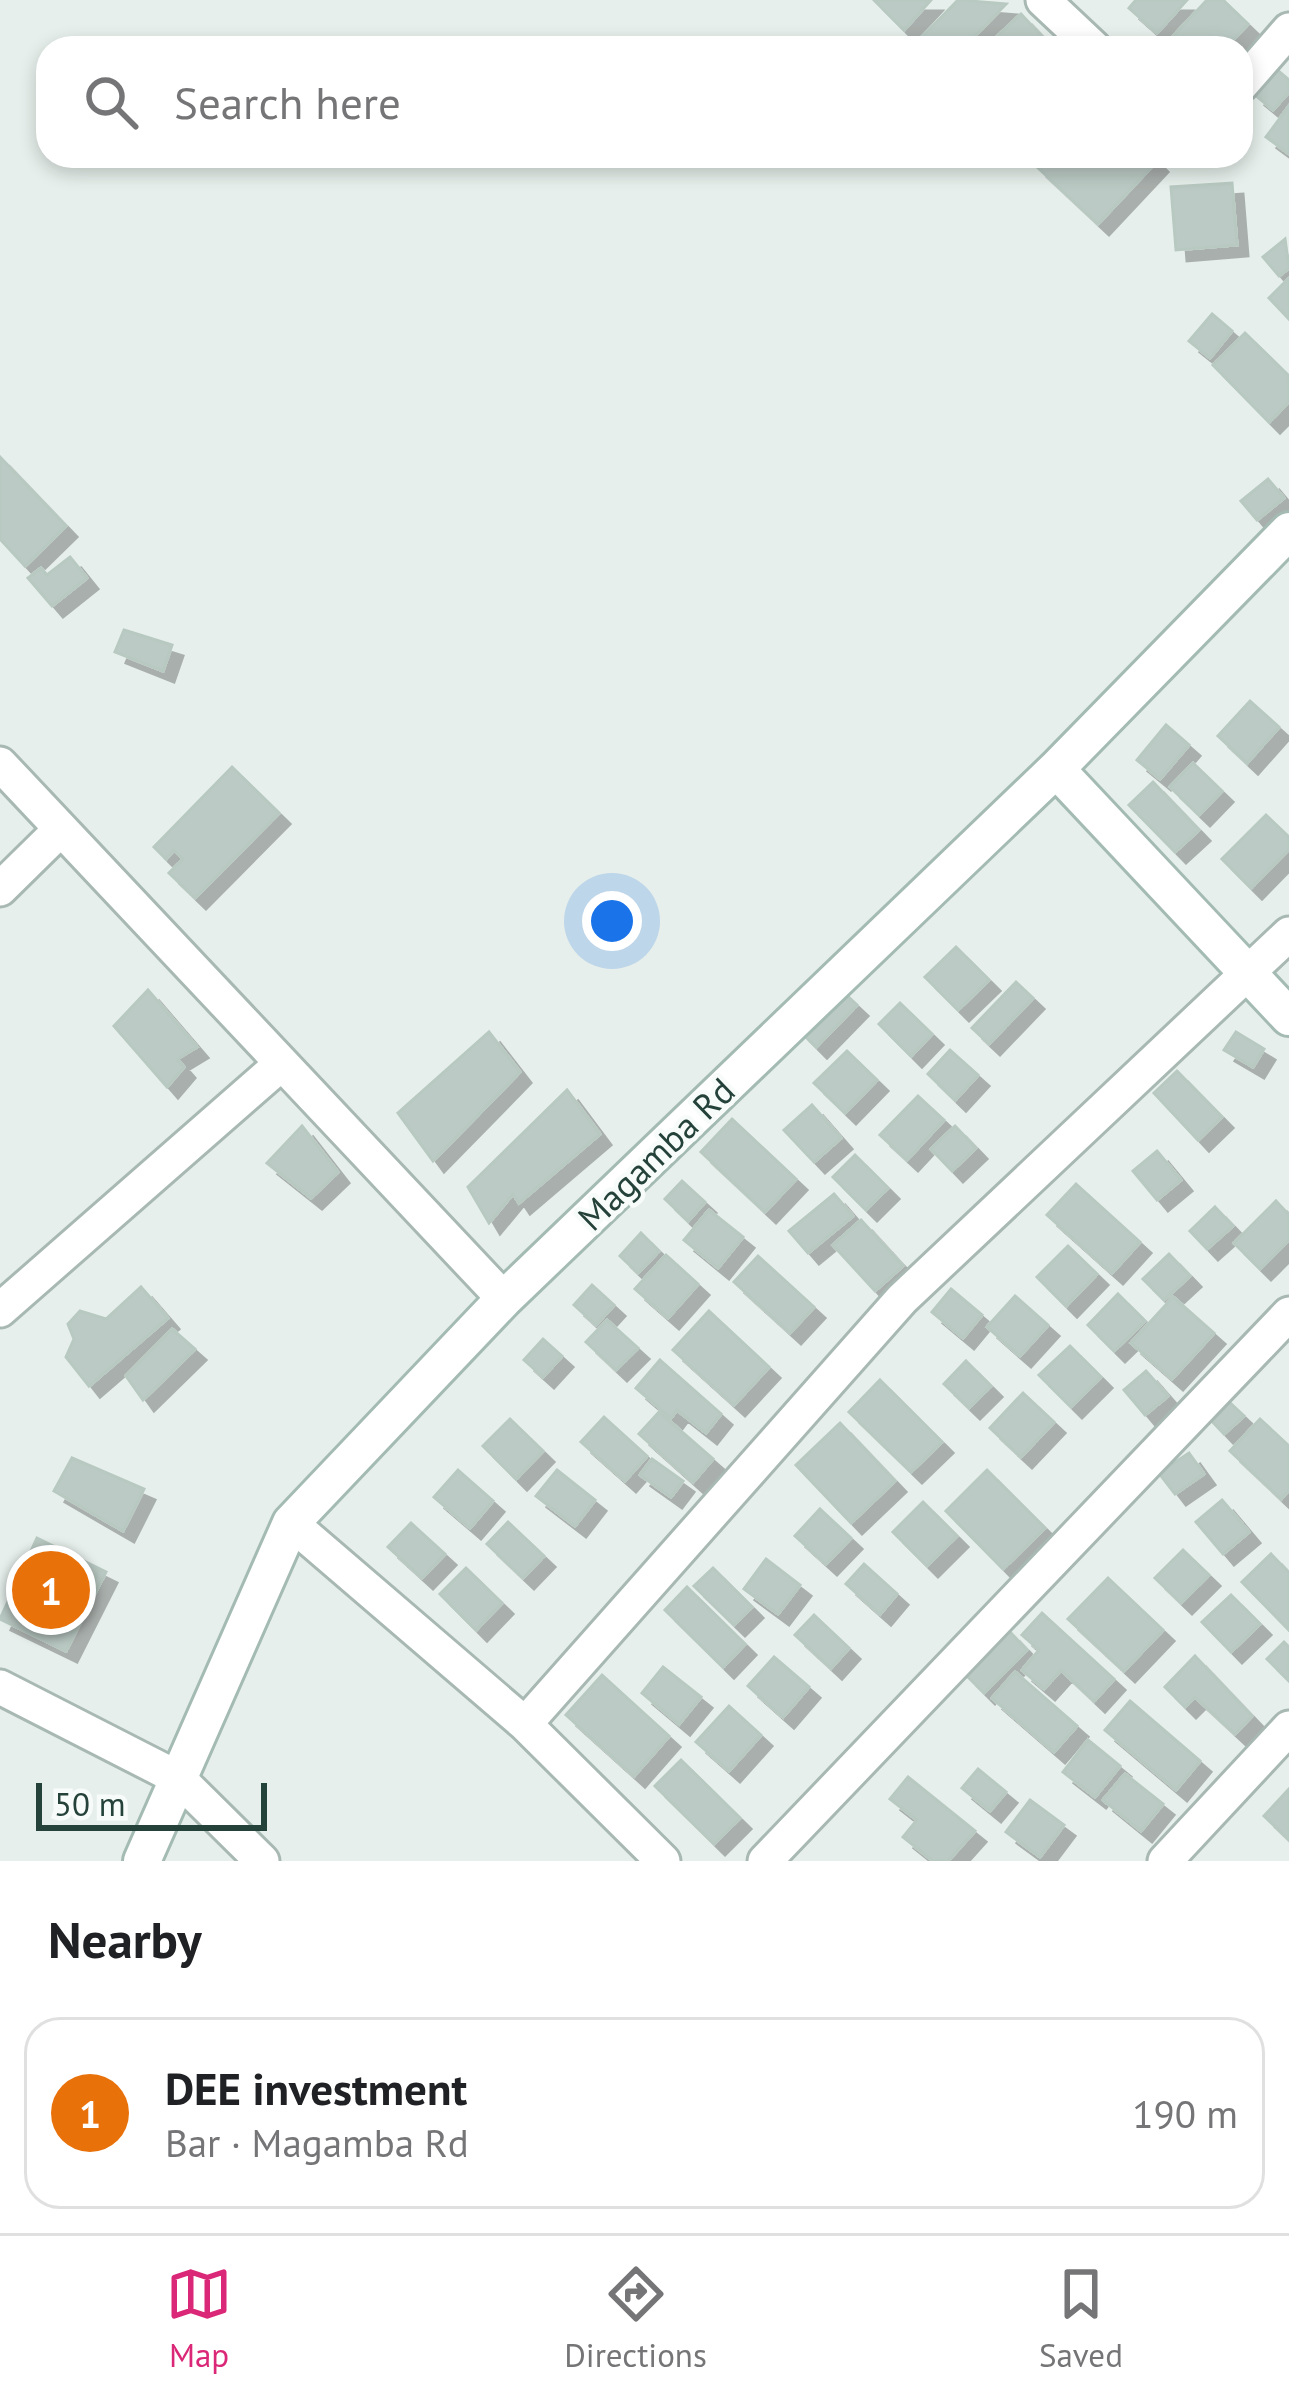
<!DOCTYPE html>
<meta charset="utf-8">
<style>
:root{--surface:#fff;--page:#f2f2f2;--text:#202124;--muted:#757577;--line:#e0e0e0;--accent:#db2777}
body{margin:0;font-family:"PT Sans",sans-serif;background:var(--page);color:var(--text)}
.scale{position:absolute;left:36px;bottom:30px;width:231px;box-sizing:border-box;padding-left:12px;border:6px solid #24423a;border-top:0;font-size:33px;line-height:42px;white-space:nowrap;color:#24423a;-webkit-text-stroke:9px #f7fbf9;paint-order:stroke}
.you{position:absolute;left:612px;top:921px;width:42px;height:42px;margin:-30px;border:9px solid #fff;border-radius:50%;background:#1a73e8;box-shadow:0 0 0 18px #1a73e833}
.badge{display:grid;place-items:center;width:78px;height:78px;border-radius:50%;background:var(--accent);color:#fff;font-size:39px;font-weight:700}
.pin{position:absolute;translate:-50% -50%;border:6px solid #fff;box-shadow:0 3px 12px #0006}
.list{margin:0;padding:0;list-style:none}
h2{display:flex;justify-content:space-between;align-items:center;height:156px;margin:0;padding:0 48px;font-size:51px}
h2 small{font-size:39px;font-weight:400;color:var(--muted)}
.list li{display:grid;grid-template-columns:78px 1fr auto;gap:36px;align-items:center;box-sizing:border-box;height:192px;margin:0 24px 24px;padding:0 24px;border:3px solid var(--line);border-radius:36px}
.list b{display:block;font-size:45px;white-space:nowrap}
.list p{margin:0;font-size:39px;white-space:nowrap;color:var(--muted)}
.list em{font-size:39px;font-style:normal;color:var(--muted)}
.icon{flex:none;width:66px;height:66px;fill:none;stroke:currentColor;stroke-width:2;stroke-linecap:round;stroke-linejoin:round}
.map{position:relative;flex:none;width:1289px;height:1861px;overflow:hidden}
.search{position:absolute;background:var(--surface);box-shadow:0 6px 18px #0003;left:36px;right:36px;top:36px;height:132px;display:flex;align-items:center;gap:30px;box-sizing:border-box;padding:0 42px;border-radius:36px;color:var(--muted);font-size:45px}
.sheet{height:372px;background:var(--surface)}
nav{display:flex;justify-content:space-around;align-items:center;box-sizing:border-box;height:168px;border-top:3px solid var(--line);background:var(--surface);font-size:33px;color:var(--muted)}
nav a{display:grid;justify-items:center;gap:6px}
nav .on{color:var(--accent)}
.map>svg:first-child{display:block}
</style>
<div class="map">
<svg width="1289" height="1861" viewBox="0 0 1289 1861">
<defs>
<filter id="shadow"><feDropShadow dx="11" dy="11" stdDeviation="0" flood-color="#0004"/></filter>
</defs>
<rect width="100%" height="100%" fill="#e6efeb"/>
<path fill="#bbcac4" stroke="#b8c9c2" stroke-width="3" filter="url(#shadow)" d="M874,0H931L904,30Z
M958,0L1006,4L963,48H917L914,45Z
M1136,0H1187L1157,33L1129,8Z
M1207,0H1223L1248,24L1225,48H1162Z
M1021,14L1051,46L985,48Z
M1276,69L1289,80V92L1273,110L1254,94Z
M1289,106V154L1266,137Z
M1046,156H1152L1157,161L1098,224L1036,166Z
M1232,183L1237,245L1176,250L1171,187Z
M1285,239L1289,268L1279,276L1263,257Z
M1289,278V319L1269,298Z
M1212,314L1232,331L1210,358L1189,341Z
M1245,333L1289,376V402L1269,422L1213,365Z
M0,457L66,526L25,566L0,539Z
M1268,479L1284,498L1257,520L1241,501Z
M70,557L87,578L52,606L28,578L41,568L47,575Z
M124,630L172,645L163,671L115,652Z
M1250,701L1279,727L1247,763L1218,736Z
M1166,725L1189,745L1160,779L1137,760Z
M1193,763L1222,791L1199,815L1170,787Z
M232,767L279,813L195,898L169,873L183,859L174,850L166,859L154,847Z
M1153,782L1199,830L1175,852L1129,805Z
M1266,815L1289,837V849L1251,888L1222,859Z
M956,947L989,980L958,1010L925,977Z
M1016,982L1033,998L989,1044L972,1028Z
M840,989L857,1005L816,1047L799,1030Z
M148,990L197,1047L177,1059L184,1067L167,1087L114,1026Z
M900,1003L932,1034L911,1056L879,1024Z
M489,1032L520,1072L433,1161L398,1113Z
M1236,1032L1264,1049L1253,1067L1224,1050Z
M950,1050L978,1075L955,1100L928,1074Z
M847,1051L877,1080L845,1113L814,1083Z
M1177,1071L1222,1117L1198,1140L1154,1093Z
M567,1090L600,1134L519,1203L513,1194L489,1223L468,1187Z
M918,1096L944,1120L907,1160L880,1135Z
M812,1105L841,1138L814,1162L784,1130Z
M732,1119L796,1179L765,1212L701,1152Z
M302,1126L338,1172L311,1198L267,1163Z
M955,1126L976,1148L952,1171L931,1149Z
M1157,1151L1181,1180L1157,1200L1133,1171Z
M855,1155L888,1188L866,1210L833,1177Z
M682,1181L705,1202L688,1221L665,1199Z
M1076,1184L1140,1242L1112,1273L1047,1215Z
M834,1194L853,1216L808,1253L789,1231Z
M1276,1201L1289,1215V1240L1260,1269L1234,1243Z
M1215,1207L1233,1226L1207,1249L1190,1231Z
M709,1210L743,1237L718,1268L684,1240Z
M861,1220L903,1266L875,1291L833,1245Z
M641,1233L659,1251L638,1273L620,1256Z
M1068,1246L1097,1274L1066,1306L1037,1277Z
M1169,1254L1190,1276L1164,1300L1143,1279Z
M666,1255L698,1284L668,1318L635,1289Z
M758,1256L814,1307L790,1333L734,1282Z
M592,1285L614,1305L596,1325L574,1305Z
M141,1287L168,1318L89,1386L66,1357L74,1339L68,1324L80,1311L106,1319Z
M951,1289L982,1315L963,1338L932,1312Z
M1118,1294L1145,1321L1114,1351L1088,1325Z
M1015,1296L1048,1325L1020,1356L987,1327Z
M1173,1297L1214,1333L1172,1379L1131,1343Z
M709,1311L769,1367L734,1405L673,1350Z
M607,1320L638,1348L616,1370L586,1342Z
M172,1329L195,1349L143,1400L126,1376Z
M543,1339L562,1356L543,1377L524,1360Z
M1070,1346L1101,1377L1071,1407L1039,1375Z
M660,1360L721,1414L706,1433L677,1410L671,1418L636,1388Z
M966,1361L991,1386L969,1408L944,1384Z
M1146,1371L1168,1396L1145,1415L1124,1390Z
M880,1380L942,1442L911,1472L849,1412Z
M1023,1393L1054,1422L1021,1457L990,1428Z
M1226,1399L1244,1416L1224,1434L1208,1417Z
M659,1412L713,1459L693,1482L639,1434Z
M604,1417L647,1456L625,1481L581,1442Z
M510,1419L543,1451L516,1479L483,1446Z
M1260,1419L1289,1446V1490L1281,1499L1230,1451Z
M840,1423L895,1481L851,1523L796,1465Z
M1189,1453L1204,1474L1175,1494L1159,1473Z
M72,1458L144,1489L123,1531L54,1491Z
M652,1459L683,1481L671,1497L640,1475Z
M458,1470L493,1501L470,1528L434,1497Z
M557,1470L595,1500L575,1526L536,1496Z
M987,1470L1045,1528L1003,1569L946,1511Z
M1222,1500L1249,1532L1223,1554L1196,1522Z
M923,1502L957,1536L927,1566L893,1532Z
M820,1509L851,1538L826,1564L795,1536Z
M508,1522L544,1556L523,1578L487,1544Z
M411,1523L445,1554L422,1578L388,1547Z
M37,1538L106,1572L66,1651L0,1619Z
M37,1538L99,1569L66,1651L0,1619Z
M1183,1550L1209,1575L1181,1603L1155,1578Z
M1271,1554L1289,1573V1630L1242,1582Z
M766,1559L800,1585L778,1614L744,1589Z
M864,1564L897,1594L880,1614L846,1584Z
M466,1568L502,1603L476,1630L440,1594Z
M713,1568L752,1607L734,1625L694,1586Z
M1108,1578L1163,1630L1124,1671L1068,1619Z
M687,1587L745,1644L723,1667L665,1610Z
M1231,1595L1260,1624L1231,1652L1202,1622Z
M1042,1613L1114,1679L1094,1701L1061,1670L1044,1689L1022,1670L1039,1650L1022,1635Z
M814,1615L849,1648L831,1668L795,1635Z
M1009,1631L1027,1650L984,1693L966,1675Z
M1284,1642L1289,1647V1681L1267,1659Z
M1195,1656L1252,1716L1235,1734L1195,1697L1185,1707L1165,1687Z
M774,1657L809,1687L783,1717L748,1686Z
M663,1667L701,1697L679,1724L642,1693Z
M1015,1672L1077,1726L1054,1752L992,1698Z
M602,1675L669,1736L634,1776L566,1715Z
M1130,1701L1200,1761L1176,1790L1105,1730Z
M729,1706L761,1735L729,1771L696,1742Z
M1088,1740L1120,1766L1095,1797L1063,1772Z
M681,1760L740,1818L714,1844L655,1786Z
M978,1769L1006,1792L990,1811L962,1788Z
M1125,1774L1163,1804L1141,1831L1103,1800Z
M908,1777L975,1831L948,1861H933L903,1837L917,1820L890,1799Z
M1289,1789V1840L1264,1816Z
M1030,1800L1064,1825L1040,1857L1006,1832Z"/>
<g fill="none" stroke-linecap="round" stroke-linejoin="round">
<g stroke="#a8b8b2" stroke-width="39">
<path id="street" d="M1043,0L1094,48
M1241,85L1289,30
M0,764L504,1299
M0,889L61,829
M0,1310L281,1064
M291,1523L525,1724L663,1861
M0,1687L178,1778L262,1861
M525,1724L902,1299L1289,934
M765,1861L1289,1314
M1165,1861L1289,1728"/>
</g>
<g stroke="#a4bbb3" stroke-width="42">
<path id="secondary" d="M1056,769L1289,1017
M142,1861L291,1523L504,1299L1056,769L1289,531"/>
</g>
<use href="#street" stroke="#fff" stroke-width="33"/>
<use href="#secondary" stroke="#fff" stroke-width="36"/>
</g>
<g text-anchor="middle" stroke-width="9" stroke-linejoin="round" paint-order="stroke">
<g font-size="36" fill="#24423a" stroke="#f7fbf9">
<text transform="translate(656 1154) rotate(-44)" y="13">Magamba Rd</text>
</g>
</g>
</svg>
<div class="scale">50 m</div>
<div class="you"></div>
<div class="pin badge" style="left:51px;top:1590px;background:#e8710a">1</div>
<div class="search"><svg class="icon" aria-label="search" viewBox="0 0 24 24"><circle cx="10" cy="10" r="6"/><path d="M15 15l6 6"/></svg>Search here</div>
</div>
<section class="sheet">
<h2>Nearby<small></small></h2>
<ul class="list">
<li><span class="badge" style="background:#e8710a">1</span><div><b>DEE investment</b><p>Bar · Magamba Rd</p></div><em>190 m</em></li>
</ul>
</section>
<nav>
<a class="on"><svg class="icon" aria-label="map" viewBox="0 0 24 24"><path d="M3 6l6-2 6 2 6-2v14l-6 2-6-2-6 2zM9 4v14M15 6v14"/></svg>Map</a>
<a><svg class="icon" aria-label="directions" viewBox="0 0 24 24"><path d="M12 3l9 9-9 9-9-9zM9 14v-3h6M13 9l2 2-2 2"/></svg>Directions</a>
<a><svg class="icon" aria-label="saved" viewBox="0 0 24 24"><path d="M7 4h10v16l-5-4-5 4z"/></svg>Saved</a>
</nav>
